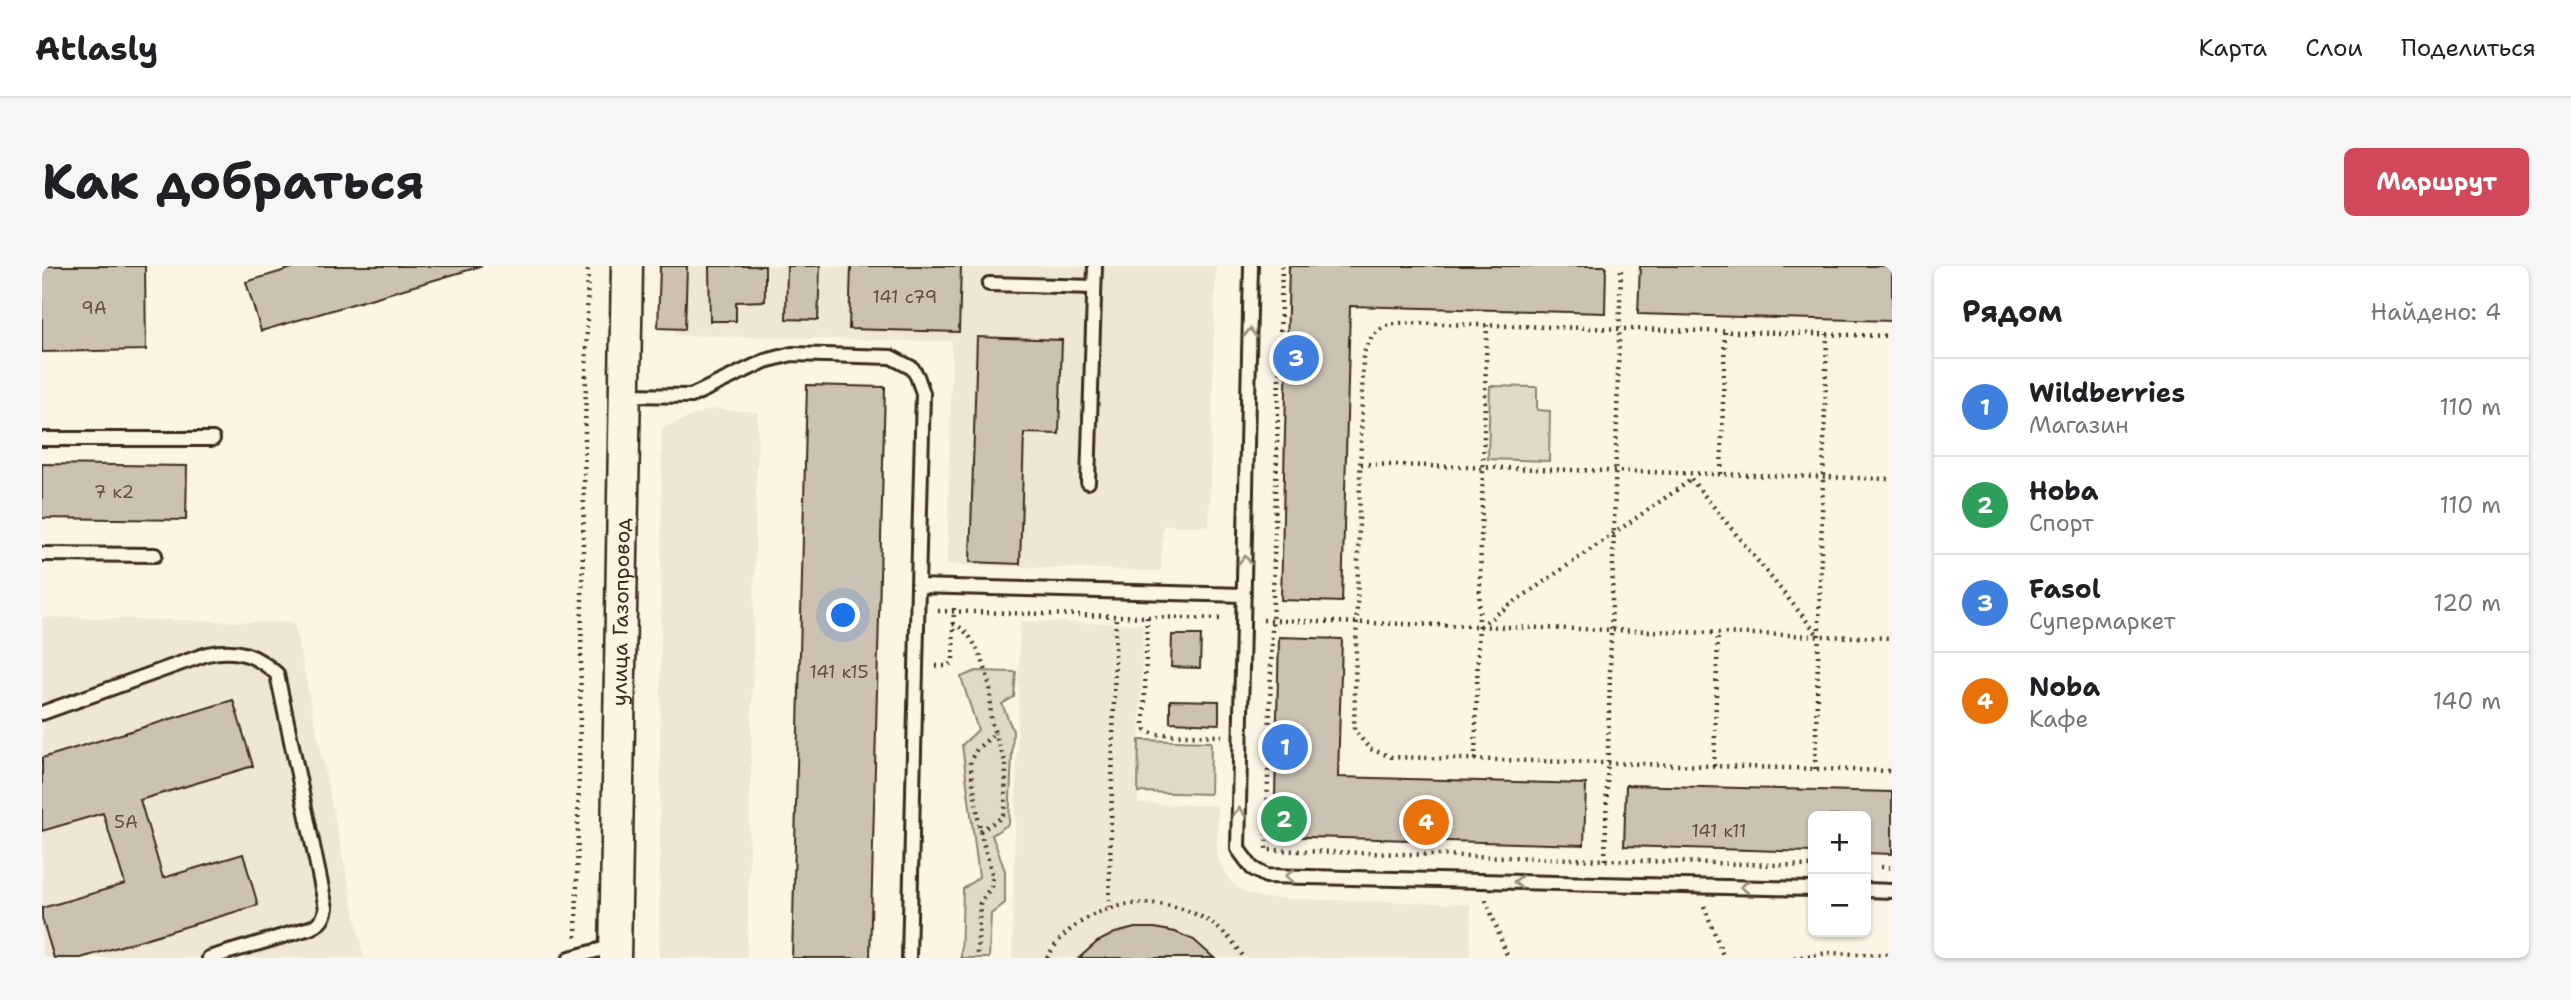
<!DOCTYPE html>
<html lang="ru">
<meta charset="utf-8">
<style>
:root{--surface:#fff;--page:#f6f6f6;--text:#202124;--muted:#757577;--line:#e0e0e0;--accent:#d1495b}
body{margin:0;font-family:"Shantell Sans",sans-serif;background:var(--page);color:var(--text)}
.controls{position:absolute;right:21px;bottom:21px;display:grid;overflow:hidden;border-radius:10px;box-shadow:0 2px 5px #0004}
.controls button{width:63px;height:63px;display:grid;place-items:center;padding:0;border:0;border-bottom:2px solid var(--line);background:var(--surface);color:var(--text);font:35px sans-serif}
.you{position:absolute;left:802px;top:350px;width:24px;height:24px;margin:-18px;border:5px solid #fff;border-radius:50%;background:#1a73e8;box-shadow:0 0 0 10px #1a73e833}
.badge{display:grid;place-items:center;width:46px;height:46px;border-radius:50%;background:var(--accent);color:#fff;font-size:23px;font-weight:700}
.pin{position:absolute;translate:-50% -50%;border:4px solid #fff;box-shadow:0 2px 7px #0006}
.list{margin:0;padding:0;list-style:none}
h2{display:flex;justify-content:space-between;align-items:center;height:91px;margin:0;padding:0 28px;font-size:30px}
h2 small{font-size:23px;font-weight:400;color:var(--muted)}
.list li{display:grid;grid-template-columns:46px 1fr auto;gap:21px;align-items:center;box-sizing:border-box;height:98px;padding:0 28px;border-top:2px solid var(--line)}
.list b{display:block;font-size:26px;white-space:nowrap}
.list p{margin:0;font-size:23px;white-space:nowrap;color:var(--muted)}
.list em{font-size:23px;font-style:normal;color:var(--muted)}
.map{position:relative;flex:none;width:1850px;height:692px;overflow:hidden;border-radius:10px}
header{display:flex;align-items:center;gap:42px;box-sizing:border-box;height:98px;padding:0 35px;background:var(--surface);border-bottom:2px solid var(--line)}
header strong{font-size:33px}
nav{display:flex;gap:38px;margin-inline-start:auto;font-size:24px}
.intro{display:flex;align-items:center;justify-content:space-between;box-sizing:border-box;height:168px;padding:0 42px}
h1{margin:0;font-size:49px}
.button{padding:18px 32px;border-radius:10px;background:var(--accent);color:#fff;font-size:24px;font-weight:700}
main{display:flex;gap:42px;padding:0 42px}
aside{flex:1;background:var(--surface);border-radius:10px;box-shadow:0 2px 5px #0004}
.map>svg:first-child{display:block}
</style>
<header>
<strong>Atlasly</strong>
<nav><a>Карта</a><a>Слои</a><a>Поделиться</a></nav>
</header>
<div class="intro"><h1>Как добраться</h1><a class="button">Маршрут</a></div>
<main>
<div class="map">
<svg width="1850" height="692" viewBox="0 0 1850 692">
<rect width="100%" height="100%" fill="#fcf5e5"/>
<filter id="ink" filterUnits="userSpaceOnUse"><feTurbulence type="fractalNoise" baseFrequency=".0143" numOctaves="2"/><feDisplacementMap in="SourceGraphic" scale="14" xChannelSelector="R" yChannelSelector="G"/><feConvolveMatrix kernelMatrix="1 2 1 2 8 2 1 2 1" color-interpolation-filters="sRGB"/></filter>
<g filter="url(#ink)">
<path fill="#eee6d6" d="M634,0H1174L1167,260L1121,259L1119,305L905,299L910,76L633,69Z
M669,143L716,146L705,692H617L620,162Z
M0,351L252,357L322,692H0Z
M978,355L1101,358L1096,537L1176,540L1175,587L1178,598L1190,617L1200,625L1220,632L1429,638L1428,692H970Z"/>
<path fill="#e0d8c8" stroke="#8e8173" stroke-width="2" d="M1448,120L1495,121V144L1508,145L1507,195L1446,193Z
M934,405L974,406L972,431L960,438L971,465L967,558L950,569L963,605V637L949,648L947,692H919L921,623L937,611L920,479L936,464L919,411Z
M1097,474L1169,476L1168,528L1096,526Z"/>
<path fill="#ccc2b3" stroke="#3b2a1e" stroke-width="2" d="M0,0H103L104,84L0,86Z
M257,0H440L219,65L204,16Z
M618,0H645L643,63L616,62Z
M667,0H723V35L694,36V55H668Z
M745,0H778L776,54L744,53Z
M809,0H919L917,66L807,63Z
M1247,0H1564L1563,47L1308,40L1300,336L1239,334Z
M1598,0H1850V55L1596,48Z
M935,71L1020,74L1017,168L982,167L978,298L928,296Z
M765,119L843,121L828,692H750Z
M0,198L145,200L144,254L0,252Z
M1130,369H1159L1158,402L1129,401Z
M1237,371L1300,373L1296,511L1544,518L1542,579L1232,570Z
M191,434L211,500L98,534L121,612L201,588L216,639L39,692H12L0,652V642L83,618L61,547L0,565V492Z
M1128,434L1177,435V458L1128,456Z
M1584,519L1850,526V588L1824,587V550H1771V586L1582,580Z
M1093,662H1113L1133,666L1152,674L1172,692H1037L1055,676L1073,667Z"/>
<g fill="none" stroke-linecap="round" stroke-linejoin="round">
<g stroke="#3b2a1e" stroke-width="18">
<path id="service" d="M1209,0L1196,583L1210,602L1224,610L1771,623
M947,18L1052,21
M584,129L649,130L723,95L750,88L849,91L870,102L875,110L881,127L876,320L1202,329
M0,173H171
M1046,216L1053,0
M0,288L113,289
M0,447L165,388C195,382 213,388 235,408L284,642C282,653 279,657 268,662L167,692
M1824,624L1850,625
M528,692L572,680
M867,692L876,320"/>
</g>
<g stroke="#3b2a1e" stroke-width="35">
<g id="tertiary">
<path id="s1" d="M573,692L585,0"/>
</g>
</g>
<path stroke="#3b2a1e" stroke-width="4.5" stroke-dasharray="2 5" stroke-linecap="butt" d="M1240,0L1224,584L1771,600
M1850,70L1361,57C1339,58 1327,69 1321,90L1312,464L1328,483L1350,491L1850,505
M1319,198L1850,213
M1679,208L1683,65
M1649,213L1776,369
M896,345L1181,353
M1105,351L1102,459L1104,464L1112,468L1180,470
M1221,354L1850,372
M911,358C932,365 945,402 948,423C950,440 946,451 953,467L935,483L928,495L938,565L951,611L949,621L938,637L935,692
M1438,360L1649,214
M894,400H906L911,395L912,342
M1433,494L1445,59
M1672,500L1676,367
M1773,503L1785,68
M938,565L959,552L963,545L964,498L953,467
M1563,594L1579,0
M1839,601L1850,602
M1444,634L1466,692
M1662,640L1682,692
M1067,642L1074,350
M534,671L546,0
M1005,692C1046,619 1160,619 1202,692
M1752,692L1785,687L1850,689"/>
<use href="#service" stroke="#fcf5e5" stroke-width="12"/>
<use href="#tertiary" stroke="#fcf5e5" stroke-width="30"/>
</g>
<defs><path id="oneway-chevron" d="M-2-3.5L2.5 0L-2 3.5" fill="none" stroke-width="1.6" stroke-linecap="round" stroke-linejoin="round" transform="scale(1.75)"/></defs>
<g stroke="#9c9082">
<use href="#oneway-chevron" transform="translate(1208 67) rotate(-89)"/>
<use href="#oneway-chevron" transform="translate(1203 294) rotate(-89)"/>
<use href="#oneway-chevron" transform="translate(1197 546) rotate(-89)"/>
<use href="#oneway-chevron" transform="translate(1248 610) rotate(-179)"/>
<use href="#oneway-chevron" transform="translate(1476 616) rotate(-179)"/>
<use href="#oneway-chevron" transform="translate(1703 621) rotate(-179)"/>
</g>
</g>
<g text-anchor="middle" stroke-width="7" stroke-linejoin="round" paint-order="stroke">
<g font-size="18" fill="#5f5043">
<text x="863" y="37">141 с79</text>
<text x="52" y="48">9А</text>
<text x="72" y="232">7 к2</text>
<text x="797" y="412">141 к15</text>
<text x="84" y="562">5А</text>
<text x="1677" y="571">141 к11</text>
</g>
<g font-size="21" fill="#3b2a1e" stroke="#fcf5e5">
<text dy="7" stroke="none"><textPath href="#s1" startOffset="346">улица Газопровод</textPath></text>
</g>
</g>
</svg>
<div class="controls">
<button>+</button>
<button>−</button>
</div>
<div class="you"></div>
<div class="pin badge" style="left:1243px;top:481px;background:#3f7fe0">1</div>
<div class="pin badge" style="left:1242px;top:553px;background:#2e9e5b">2</div>
<div class="pin badge" style="left:1254px;top:92px;background:#3f7fe0">3</div>
<div class="pin badge" style="left:1384px;top:556px;background:#e8710a">4</div>
</div>
<aside>
<h2>Рядом<small>Найдено: 4</small></h2>
<ul class="list">
<li><span class="badge" style="background:#3f7fe0">1</span><div><b>Wildberries</b><p>Магазин</p></div><em>110 m</em></li>
<li><span class="badge" style="background:#2e9e5b">2</span><div><b>Hoba</b><p>Спорт</p></div><em>110 m</em></li>
<li><span class="badge" style="background:#3f7fe0">3</span><div><b>Fasol</b><p>Супермаркет</p></div><em>120 m</em></li>
<li><span class="badge" style="background:#e8710a">4</span><div><b>Noba</b><p>Кафе</p></div><em>140 m</em></li>
</ul>
</aside>
</main>
